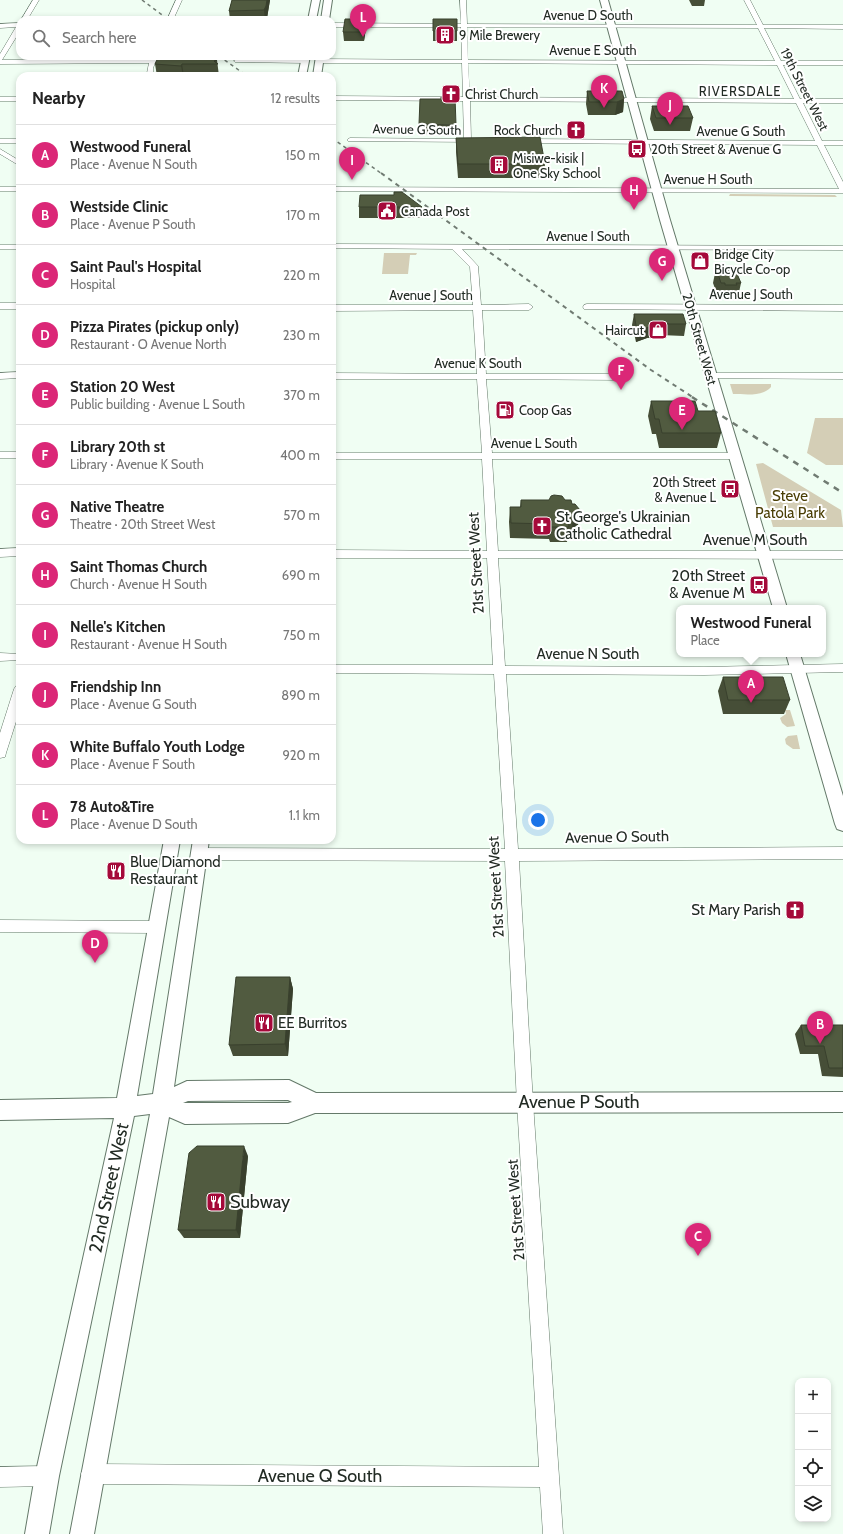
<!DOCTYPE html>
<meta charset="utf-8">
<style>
:root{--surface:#fff;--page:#f6f6f6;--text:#222;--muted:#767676;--line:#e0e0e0;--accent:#db2777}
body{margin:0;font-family:Cabin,sans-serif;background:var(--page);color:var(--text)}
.controls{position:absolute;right:12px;bottom:12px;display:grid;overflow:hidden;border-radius:8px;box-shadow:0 2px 6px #0003}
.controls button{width:36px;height:36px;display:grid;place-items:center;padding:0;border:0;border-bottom:1px solid var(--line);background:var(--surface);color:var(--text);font:20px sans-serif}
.you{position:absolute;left:538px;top:820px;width:14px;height:14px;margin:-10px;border:3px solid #fff;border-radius:50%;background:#1a73e8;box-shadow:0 0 0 6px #1a73e833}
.badge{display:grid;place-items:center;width:26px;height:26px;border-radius:50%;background:var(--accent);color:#fff;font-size:13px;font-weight:700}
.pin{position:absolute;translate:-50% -33px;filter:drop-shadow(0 1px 2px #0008)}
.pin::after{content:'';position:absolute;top:21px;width:14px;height:12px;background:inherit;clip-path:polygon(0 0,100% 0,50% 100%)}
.popup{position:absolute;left:676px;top:605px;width:150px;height:52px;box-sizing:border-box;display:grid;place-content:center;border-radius:8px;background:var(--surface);filter:drop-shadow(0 1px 3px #0005);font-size:13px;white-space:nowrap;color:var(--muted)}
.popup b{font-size:15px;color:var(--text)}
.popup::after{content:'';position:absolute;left:50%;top:100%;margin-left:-8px;border:8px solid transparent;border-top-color:var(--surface)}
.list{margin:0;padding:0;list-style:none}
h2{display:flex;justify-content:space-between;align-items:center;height:52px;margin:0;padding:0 16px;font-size:17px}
h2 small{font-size:13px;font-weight:400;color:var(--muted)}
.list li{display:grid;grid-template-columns:26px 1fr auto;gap:12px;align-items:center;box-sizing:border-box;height:60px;padding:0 16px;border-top:1px solid var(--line)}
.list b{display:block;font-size:15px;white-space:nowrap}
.list p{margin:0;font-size:13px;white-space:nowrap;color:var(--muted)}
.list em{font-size:13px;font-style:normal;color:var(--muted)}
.icon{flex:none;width:22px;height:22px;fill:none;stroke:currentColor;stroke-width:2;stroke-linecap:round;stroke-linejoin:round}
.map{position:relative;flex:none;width:843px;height:1534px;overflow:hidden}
.search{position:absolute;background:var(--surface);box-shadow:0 2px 6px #0003;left:16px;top:16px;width:320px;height:44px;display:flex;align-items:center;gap:10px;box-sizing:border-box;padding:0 14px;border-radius:12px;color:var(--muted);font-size:15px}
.panel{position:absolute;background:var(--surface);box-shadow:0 2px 6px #0003;left:16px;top:72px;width:320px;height:772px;border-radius:12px}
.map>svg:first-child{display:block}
</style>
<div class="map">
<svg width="843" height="1534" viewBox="0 0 843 1534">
<rect width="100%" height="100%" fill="#f0fef3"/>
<path fill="#d4ceb6" d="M730,194L835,195L837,197L729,196Z
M384,253H417L416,255H410L408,274H382Z
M730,384H771V387C762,397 745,394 733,394Z
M815,418H843V465H826L807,453Z
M763,463L841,510L843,527H773L756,464Z
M785,710H790L795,726L787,727L782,723L780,718L786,714Z
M797,735L800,749H793L786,744L785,739L788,736Z"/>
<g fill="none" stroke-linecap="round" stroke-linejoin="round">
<g stroke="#647969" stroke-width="1">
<path id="minor" d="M33,0H39L27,20H21Z
M176,0H182L173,20H167Z
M460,0H466L467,24L757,25L744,0H750L763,25H843V29L764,28L781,61H843V65H783L800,99H843V103H803L822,141H843V145H824L843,182V193L332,191V187L839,189L817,145L525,143L521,141L525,139L815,141L796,103L470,101L471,139L475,140V142L348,141V139L350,138L464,139L463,101L332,100V96L463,97L462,63H319L316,61L319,59L462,60L461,27H332V23L461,24ZM467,27L758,28L775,61L468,60ZM468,63L777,65L794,99L470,97Z
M20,23V31L2,60L151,59L152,56H158L153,68V73L151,76H144L147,73L149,63L0,64V54L16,27L0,28V24Z
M237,59H305L308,61L305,63L235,62L234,61Z
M0,97H20V101H0Z
M0,139H20V143H0Z
M0,149L20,161V166L0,154Z
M0,187H20V191H0Z
M332,244L843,246V250L462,249L478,266L481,305L529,304L533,307L529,310H482L486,374H624L629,377L624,380L486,379L492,453H735L740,456L735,459H492L498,551H843V559L498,558L505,666L704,667L843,664V672L704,675L506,674L518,849L843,847V859L519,861L533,1103L563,1534H543L540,1487L91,1484L84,1481L81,1474L84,1467L91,1464L539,1467L517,1103L505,861L199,860L194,858L192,854L194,850L199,848L505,849L494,674L332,673V665H493L487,558H332V550L487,551L482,459H332V453H482L477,379H332V373L477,374L473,310L332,311V305H473L470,267L452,249L332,248Z
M0,245H20V249H0Z
M0,303H20V309H0Z
M587,304L843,305V311L584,309L583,307L584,305Z
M20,372V378L0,379V373Z
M711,373H843V379L708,378L706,376L708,374Z
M0,452H20V458H0Z
M20,548V556L0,557V549Z
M0,653L20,654V660L0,661Z
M20,684V709L6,753L5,757L0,758V733L14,689L16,686Z
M0,920L157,921L162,922L164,927L162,932L157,933L0,932Z
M47,1466L54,1469L57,1476L54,1483L47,1486L0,1487V1467Z"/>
</g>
<g stroke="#647969" stroke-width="2">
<path id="major" d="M312,0H320L316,20H308Z
M324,0H332L329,20H321Z
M600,0H608L670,220L787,608H773L660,220Z
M302,56H310L306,76H298Z
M316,56H324L321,76H313Z
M786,654H800L843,796V831L837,829L835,824Z
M164,840H180L137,1096L153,1094L193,840H209L174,1087L187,1081L289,1080L316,1093L843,1092V1112L315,1113L288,1123L185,1124L169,1117L94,1534H70L150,1114L134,1116L59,1476L49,1534H25L35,1476L114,1118L0,1120V1100L117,1098ZM288,1100L292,1102L288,1103H183L188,1101Z"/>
</g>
<use href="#minor" fill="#fff" fill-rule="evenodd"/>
<use href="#major" fill="#fff" fill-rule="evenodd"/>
<path stroke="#707b72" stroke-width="1.5" stroke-dasharray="3.5 3.5" stroke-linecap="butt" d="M142,0L169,20
M219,56L247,76
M332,138L382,174"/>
<path stroke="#707b72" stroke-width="2" stroke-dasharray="4.5 4.5" stroke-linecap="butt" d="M381,173L651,370L694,398"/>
<path stroke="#707b72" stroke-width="2.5" stroke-dasharray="6 6" stroke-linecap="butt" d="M692,397L843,493"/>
</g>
<path fill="#464e37" d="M232,0H270L267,18L266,20H230L229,11Z
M689,0H705L704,6H692Z
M365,19L366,28L364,41H344L343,32Z
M433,19H457V41H433Z
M217,60L219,76H157L155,64Z
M587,91L624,99L623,112L615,115H588L586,104Z
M652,106L693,118L690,131H654L650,119Z
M419,124L456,125L455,135L419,134Z
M456,138L545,164L544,178H458L456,152Z
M359,207H422V218H359Z
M719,267L741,283L738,297H734L733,299H722L721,297H718L713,283L716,268H719Z
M634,314L686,324L684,336L660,335V338H647L636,342L632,325Z
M651,401L698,411L721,433L717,448H659L656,434H652L648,416Z
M521,500H565L580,510L578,525L572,528L571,533H568L567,542H550L549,539L510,538L509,522L510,507H520Z
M723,677L790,700L784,714H723L718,691Z
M290,977L293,989L288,1056H233L229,1045Z
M801,1025H843V1077L822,1076L818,1054H800L795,1034Z
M248,1156L240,1238H184L178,1230Z"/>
<path fill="#39402d" d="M267,0H270L267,18L266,20H265L264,10Z
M365,19L366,28L364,41V32Z
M182,64L184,76H183L181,66Z
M624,99L623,112L615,115L617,102Z
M649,327L647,338L636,342L637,331Z
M580,510L578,525L572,528L573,518V514Z
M290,977L293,989L288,1056L285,1044Z
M244,1146L248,1156L240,1238L236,1230Z"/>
<path fill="#515b40" stroke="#39402d" d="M232,0H267L266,6L264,10L229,11Z
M345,19H365L364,32H343Z
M433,19H457V31H433Z
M159,56H211L217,60L214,61L218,64H182L181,66L155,64Z
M587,91H622L624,99L617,102H589Z
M441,97H455L456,125L419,124L420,99H441Z
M652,106H688L693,118H656Z
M540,137L545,164H458L456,138Z
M394,192H402L422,207H359L360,195H394Z
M719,267H734L741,283H736L737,285H725V283H721L716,268H720Z
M634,314H683L686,324H661L662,327H649L637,331Z
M651,401H695L698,411H715L721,433H662L659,419H655Z
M554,495L562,496L565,500H571L572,504H575L580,510L573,514V518H568L569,527H551V524L511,523L510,507H521V500H549L551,496Z
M723,677H783L790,700H728Z
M236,977H290L285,1044L229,1045Z
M801,1025H843V1068H829L824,1046H805Z
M197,1146H244L236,1230H178L189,1153Z"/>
<defs>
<g id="building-square" transform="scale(1)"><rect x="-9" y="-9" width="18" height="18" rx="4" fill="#a50a3a" stroke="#fff"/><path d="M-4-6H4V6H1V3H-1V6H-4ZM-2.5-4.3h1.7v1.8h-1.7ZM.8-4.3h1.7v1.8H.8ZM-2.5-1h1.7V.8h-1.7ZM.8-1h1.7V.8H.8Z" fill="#fff"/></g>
<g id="church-square" transform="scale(1)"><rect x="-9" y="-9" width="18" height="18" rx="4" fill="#a50a3a" stroke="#fff"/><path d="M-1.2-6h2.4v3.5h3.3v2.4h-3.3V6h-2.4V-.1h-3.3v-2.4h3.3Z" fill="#fff"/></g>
<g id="bus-square" transform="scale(1)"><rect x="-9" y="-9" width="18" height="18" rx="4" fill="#a50a3a" stroke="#fff"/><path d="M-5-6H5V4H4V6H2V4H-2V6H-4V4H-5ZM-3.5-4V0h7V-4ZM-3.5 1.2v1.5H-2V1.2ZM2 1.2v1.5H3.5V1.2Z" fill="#fff"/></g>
<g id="civic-square" transform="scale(1)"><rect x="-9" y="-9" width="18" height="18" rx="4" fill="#a50a3a" stroke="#fff"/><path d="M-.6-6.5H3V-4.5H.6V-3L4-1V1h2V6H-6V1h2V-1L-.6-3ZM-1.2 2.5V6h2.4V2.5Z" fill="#fff"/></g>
<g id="shop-square" transform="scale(1)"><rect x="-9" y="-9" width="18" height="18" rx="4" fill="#a50a3a" stroke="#fff"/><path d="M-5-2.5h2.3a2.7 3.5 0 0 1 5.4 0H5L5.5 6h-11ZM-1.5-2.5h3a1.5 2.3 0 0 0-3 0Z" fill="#fff"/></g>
<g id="fuel-square" transform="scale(1)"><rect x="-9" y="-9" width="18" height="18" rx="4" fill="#a50a3a" stroke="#fff"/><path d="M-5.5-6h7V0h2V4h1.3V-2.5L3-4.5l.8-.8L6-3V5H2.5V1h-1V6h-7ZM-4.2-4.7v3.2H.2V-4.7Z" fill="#fff"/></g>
<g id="restaurant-square" transform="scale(1)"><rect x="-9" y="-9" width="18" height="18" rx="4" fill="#a50a3a" stroke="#fff"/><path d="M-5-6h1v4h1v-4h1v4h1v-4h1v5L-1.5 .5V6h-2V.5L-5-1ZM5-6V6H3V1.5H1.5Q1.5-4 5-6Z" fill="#fff"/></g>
</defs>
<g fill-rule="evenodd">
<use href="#building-square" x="445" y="35"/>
<use href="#church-square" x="451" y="94"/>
<use href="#church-square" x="576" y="130"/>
<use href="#bus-square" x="637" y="149"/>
<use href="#building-square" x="499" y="165"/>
<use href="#civic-square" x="387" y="211"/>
<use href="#shop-square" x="700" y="261"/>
<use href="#shop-square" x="658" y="330"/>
<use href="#fuel-square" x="505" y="410"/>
<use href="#bus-square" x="730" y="489"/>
<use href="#church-square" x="542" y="526"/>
<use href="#bus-square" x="759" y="585"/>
<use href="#restaurant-square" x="116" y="871"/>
<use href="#church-square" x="795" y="910"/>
<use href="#restaurant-square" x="264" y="1023"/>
<use href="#restaurant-square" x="216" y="1202"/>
</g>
<g text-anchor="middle" stroke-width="4" stroke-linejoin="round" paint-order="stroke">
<g font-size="13" fill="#222b24" stroke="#fff">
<text x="588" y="20">Avenue D South</text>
<text x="593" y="55">Avenue E South</text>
<text transform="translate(805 89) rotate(63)" y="5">19th Street West</text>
<text transform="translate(417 129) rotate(1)" y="5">Avenue G South</text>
<text x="741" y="136">Avenue G South</text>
<text x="708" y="184">Avenue H South</text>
<text x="588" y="241">Avenue I South</text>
<text x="751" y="299">Avenue J South</text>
<text x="431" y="300">Avenue J South</text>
<text transform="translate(700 339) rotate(74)" y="5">20th Street West</text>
<text x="478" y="368">Avenue K South</text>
<text x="534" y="448">Avenue L South</text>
</g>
<g font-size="13" fill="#222b24" stroke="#fff" text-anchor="start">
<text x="459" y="40">9 Mile Brewery</text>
<text x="465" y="99">Christ Church</text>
<text x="562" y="135" text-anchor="end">Rock Church</text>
<text x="651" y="154">20th Street &amp; Avenue G</text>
<text x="513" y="163">Misiwe-kisik |<tspan x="513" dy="15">One Sky School</tspan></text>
<text x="401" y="216">Canada Post</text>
<text x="714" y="259">Bridge City<tspan x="714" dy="15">Bicycle Co-op</tspan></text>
<text x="644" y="335" text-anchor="end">Haircut</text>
<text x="519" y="415">Coop Gas</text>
<text x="716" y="487" text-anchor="end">20th Street<tspan x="716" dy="15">&amp; Avenue L</tspan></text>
</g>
<g font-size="13" letter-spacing="1" fill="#222b24" stroke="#fff">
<text x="740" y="96">RIVERSDALE</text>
</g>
<g font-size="15" fill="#4a3e05" stroke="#fff">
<text x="790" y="501">Steve<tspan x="790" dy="17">Patola Park</tspan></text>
</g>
<g font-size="15" fill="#222b24" stroke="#fff" text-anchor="start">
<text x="556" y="522">St George's Ukrainian<tspan x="556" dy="17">Catholic Cathedral</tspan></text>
<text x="745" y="581" text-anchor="end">20th Street<tspan x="745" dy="17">&amp; Avenue M</tspan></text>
<text x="130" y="867">Blue Diamond<tspan x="130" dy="17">Restaurant</tspan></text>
<text x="781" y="915" text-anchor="end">St Mary Parish</text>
<text x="278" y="1028">EE Burritos</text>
</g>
<g font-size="15" fill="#222b24" stroke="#fff">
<text x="755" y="545">Avenue M South</text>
<text transform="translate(476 563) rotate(-93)" y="5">21st Street West</text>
<text x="588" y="659">Avenue N South</text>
<text transform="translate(617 837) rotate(-1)" y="5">Avenue O South</text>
<text transform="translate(496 887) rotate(-93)" y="5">21st Street West</text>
<text transform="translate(516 1210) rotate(-94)" y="5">21st Street West</text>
</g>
<g font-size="18" fill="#222b24" stroke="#fff">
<text x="579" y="1108">Avenue P South</text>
<text transform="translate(109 1188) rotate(-78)" y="6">22nd Street West</text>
<text x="320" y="1482">Avenue Q South</text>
</g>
<g font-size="18" fill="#222b24" stroke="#fff" text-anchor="start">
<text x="230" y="1208">Subway</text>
</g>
</g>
</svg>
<div class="controls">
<button>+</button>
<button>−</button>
<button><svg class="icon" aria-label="locate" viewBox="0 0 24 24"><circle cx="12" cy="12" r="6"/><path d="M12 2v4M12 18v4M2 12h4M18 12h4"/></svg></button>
<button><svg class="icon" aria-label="layers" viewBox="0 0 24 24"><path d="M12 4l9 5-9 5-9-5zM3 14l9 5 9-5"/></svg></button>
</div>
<div class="you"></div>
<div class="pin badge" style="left:751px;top:703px">A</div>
<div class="popup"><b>Westwood Funeral</b>Place</div>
<div class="pin badge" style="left:820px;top:1044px">B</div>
<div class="pin badge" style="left:698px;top:1256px">C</div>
<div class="pin badge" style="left:95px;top:963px">D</div>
<div class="pin badge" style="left:682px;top:430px">E</div>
<div class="pin badge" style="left:621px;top:390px">F</div>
<div class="pin badge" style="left:662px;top:281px">G</div>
<div class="pin badge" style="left:634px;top:210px">H</div>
<div class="pin badge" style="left:352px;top:180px">I</div>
<div class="pin badge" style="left:670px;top:125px">J</div>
<div class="pin badge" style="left:604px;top:108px">K</div>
<div class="pin badge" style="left:363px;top:37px">L</div>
<div class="search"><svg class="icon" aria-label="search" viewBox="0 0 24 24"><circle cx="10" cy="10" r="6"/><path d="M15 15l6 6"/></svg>Search here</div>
<section class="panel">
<h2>Nearby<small>12 results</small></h2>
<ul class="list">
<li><span class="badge">A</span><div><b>Westwood Funeral</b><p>Place · Avenue N South</p></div><em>150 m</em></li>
<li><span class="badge">B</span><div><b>Westside Clinic</b><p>Place · Avenue P South</p></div><em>170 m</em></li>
<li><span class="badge">C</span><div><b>Saint Paul's Hospital</b><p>Hospital</p></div><em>220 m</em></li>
<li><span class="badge">D</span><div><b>Pizza Pirates (pickup only)</b><p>Restaurant · O Avenue North</p></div><em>230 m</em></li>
<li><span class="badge">E</span><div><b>Station 20 West</b><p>Public building · Avenue L South</p></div><em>370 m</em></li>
<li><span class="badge">F</span><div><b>Library 20th st</b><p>Library · Avenue K South</p></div><em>400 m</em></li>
<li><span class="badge">G</span><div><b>Native Theatre</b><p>Theatre · 20th Street West</p></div><em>570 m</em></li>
<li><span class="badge">H</span><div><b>Saint Thomas Church</b><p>Church · Avenue H South</p></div><em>690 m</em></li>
<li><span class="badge">I</span><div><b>Nelle's Kitchen</b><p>Restaurant · Avenue H South</p></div><em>750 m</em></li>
<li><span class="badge">J</span><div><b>Friendship Inn</b><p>Place · Avenue G South</p></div><em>890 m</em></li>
<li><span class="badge">K</span><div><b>White Buffalo Youth Lodge</b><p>Place · Avenue F South</p></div><em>920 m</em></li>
<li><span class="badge">L</span><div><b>78 Auto&amp;Tire</b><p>Place · Avenue D South</p></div><em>1.1 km</em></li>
</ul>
</section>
</div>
